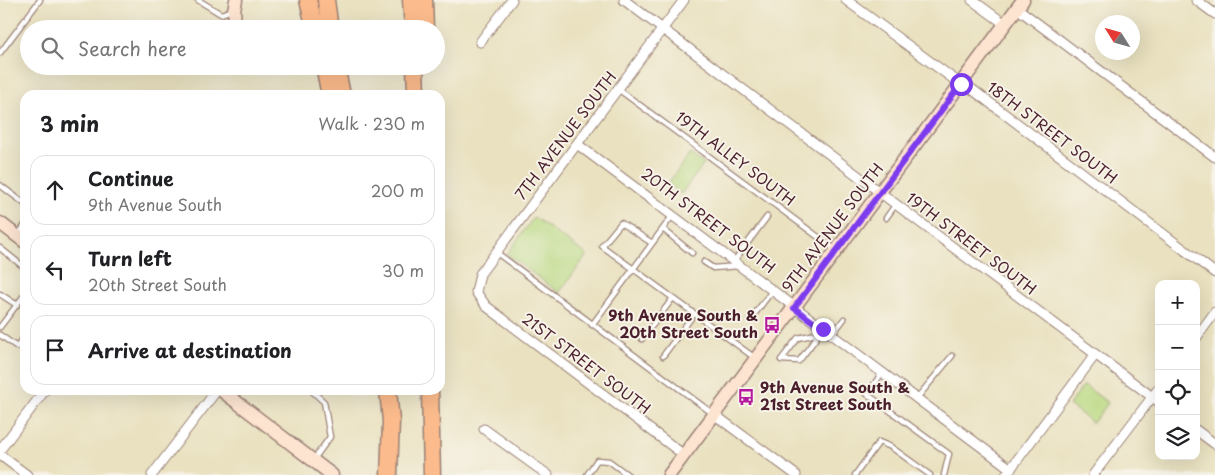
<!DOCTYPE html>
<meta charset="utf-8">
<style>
:root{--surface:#fff;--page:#f2f2f2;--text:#202124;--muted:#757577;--line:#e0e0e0}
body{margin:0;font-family:"Playpen Sans",sans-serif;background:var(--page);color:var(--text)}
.controls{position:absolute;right:15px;bottom:15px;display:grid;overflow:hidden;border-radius:10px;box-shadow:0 5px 20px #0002}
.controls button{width:45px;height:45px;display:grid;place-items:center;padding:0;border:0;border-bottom:1px solid var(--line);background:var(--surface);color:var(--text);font:25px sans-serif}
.compass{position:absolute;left:1095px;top:15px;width:45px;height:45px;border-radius:50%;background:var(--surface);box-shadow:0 5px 20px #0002;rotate:307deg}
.stop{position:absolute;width:15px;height:15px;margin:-11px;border:4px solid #7c3aed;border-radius:50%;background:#fff}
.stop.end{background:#7c3aed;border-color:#fff;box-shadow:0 1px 5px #0008}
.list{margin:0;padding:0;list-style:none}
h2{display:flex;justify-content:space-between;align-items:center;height:65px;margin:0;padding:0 20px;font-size:21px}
h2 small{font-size:16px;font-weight:400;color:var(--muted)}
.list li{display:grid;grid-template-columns:32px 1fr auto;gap:15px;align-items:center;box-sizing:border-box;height:70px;margin:0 10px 10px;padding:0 10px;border:1px solid var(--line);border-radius:15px}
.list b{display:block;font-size:19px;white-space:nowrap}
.list p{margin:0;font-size:16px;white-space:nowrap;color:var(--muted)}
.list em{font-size:16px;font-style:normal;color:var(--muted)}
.icon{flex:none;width:28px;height:28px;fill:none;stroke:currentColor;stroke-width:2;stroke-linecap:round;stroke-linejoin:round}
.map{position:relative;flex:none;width:1215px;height:475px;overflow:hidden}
.search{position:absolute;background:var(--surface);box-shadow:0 5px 20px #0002;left:20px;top:20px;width:425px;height:55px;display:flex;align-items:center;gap:12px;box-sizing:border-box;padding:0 18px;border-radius:28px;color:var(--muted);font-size:19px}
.panel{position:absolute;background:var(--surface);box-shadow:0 5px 20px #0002;left:20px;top:90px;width:425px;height:305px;border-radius:15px}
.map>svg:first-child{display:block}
</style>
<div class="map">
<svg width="1215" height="475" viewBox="0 0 1215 475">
<rect width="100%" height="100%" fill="#f7f3e8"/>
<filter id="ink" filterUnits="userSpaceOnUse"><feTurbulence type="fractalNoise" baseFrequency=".02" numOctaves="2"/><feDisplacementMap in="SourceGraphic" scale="10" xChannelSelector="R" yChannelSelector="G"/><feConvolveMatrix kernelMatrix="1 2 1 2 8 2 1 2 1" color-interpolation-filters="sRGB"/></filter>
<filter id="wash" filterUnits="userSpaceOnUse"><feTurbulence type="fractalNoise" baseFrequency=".0096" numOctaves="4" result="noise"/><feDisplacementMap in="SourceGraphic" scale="20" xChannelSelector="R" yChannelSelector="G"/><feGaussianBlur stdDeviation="1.12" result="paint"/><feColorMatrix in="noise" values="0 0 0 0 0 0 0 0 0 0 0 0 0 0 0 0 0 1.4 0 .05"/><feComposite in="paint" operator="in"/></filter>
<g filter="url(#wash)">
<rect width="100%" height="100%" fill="#e9e1bf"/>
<path fill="#b8d87f" stroke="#817c55" d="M690,154L704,164L681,194L668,183Z
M534,217L587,255L559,293L507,254Z
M1084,385L1108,403L1093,423L1069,405Z"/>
</g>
<g filter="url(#ink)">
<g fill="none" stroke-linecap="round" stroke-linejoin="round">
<g stroke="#9a8075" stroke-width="7">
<path id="lane" d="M198,0L221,14L232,10
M0,53L40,0
M618,89L836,250
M0,185L25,204
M886,218L896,204
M663,229L692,253
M18,235L25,225
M652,243L621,223L602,246L755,358
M0,248L25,268
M497,253L712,413
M734,261L767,217
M704,262L713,268L739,266
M0,294L17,305
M750,320L772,291
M592,325L673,215
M0,327L25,294
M820,333L798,338L781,360L799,361L823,329
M0,335L17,347L25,336
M832,335L844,319
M642,339L673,298
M663,356L694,314
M882,373L867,394L949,454L944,475
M311,390L324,402L330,437L314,459
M917,398L952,356
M587,475L597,460L609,461L628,475
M855,475L879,442L891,447L930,475"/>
</g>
<g stroke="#9a8075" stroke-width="11">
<path id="street" d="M624,0L1159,402
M846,0L955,80L969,87L1215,273
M972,0L1005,24
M1196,0L1215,14
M1017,8L1215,157
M480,42L512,0
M577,144L1011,469
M1196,338L1215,312
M715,415L796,475
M484,429L548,475
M1196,430L1215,444
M0,450L45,390
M0,455L27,475
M684,455L486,306L476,292L480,274L684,0
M152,475L217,390
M1006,475L1095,355
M1093,475L1159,388"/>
</g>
<g stroke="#9a8075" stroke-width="15">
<path id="secondary" d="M235,25L234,10L236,0
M0,223L25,242
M221,390L332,475
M669,475L1023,0"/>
</g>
<g stroke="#9a8075" stroke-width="19">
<path id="highway" d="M308,0L315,29
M326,0L330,29
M411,0L413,29
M424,0L425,29
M324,66L330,95
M336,66L342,95
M415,66L416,95
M388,390L391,421L389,475
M430,390L432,475"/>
</g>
<use href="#lane" stroke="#fff" stroke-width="4.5"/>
<use href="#street" stroke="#fff" stroke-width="9"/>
<use href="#secondary" stroke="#fde4d1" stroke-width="12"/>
<use href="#highway" stroke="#fbbb8c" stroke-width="16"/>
</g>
</g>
<g fill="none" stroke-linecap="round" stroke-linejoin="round" filter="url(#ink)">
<path stroke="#7c3aed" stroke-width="6" d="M823,329L794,308L961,84"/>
</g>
<defs>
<g id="bus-bare" transform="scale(1.35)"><path d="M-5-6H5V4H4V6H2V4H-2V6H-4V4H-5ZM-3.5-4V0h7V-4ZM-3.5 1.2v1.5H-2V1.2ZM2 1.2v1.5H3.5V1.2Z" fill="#b5179e" stroke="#f7f3e8" stroke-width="2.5" paint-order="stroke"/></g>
</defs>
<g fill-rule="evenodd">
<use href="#bus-bare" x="772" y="325"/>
<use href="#bus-bare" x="746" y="397"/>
</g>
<g text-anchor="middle" stroke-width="4" stroke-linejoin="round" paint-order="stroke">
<g font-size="15" fill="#4a1f2b" stroke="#f7f3e8">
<text transform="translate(1052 133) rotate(37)" y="5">18TH STREET SOUTH</text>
<text transform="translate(566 136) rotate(-53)" y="5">7TH AVENUE SOUTH</text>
<text transform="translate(735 159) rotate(37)" y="5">19TH ALLEY SOUTH</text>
<text transform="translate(708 221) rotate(37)" y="5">20TH STREET SOUTH</text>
<text transform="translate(833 228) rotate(-53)" y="5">9TH AVENUE SOUTH</text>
<text transform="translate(971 244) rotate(37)" y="5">19TH STREET SOUTH</text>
<text transform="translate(586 364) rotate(37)" y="5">21ST STREET SOUTH</text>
</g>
<g font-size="15" font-weight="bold" fill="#4a1f2b" stroke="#f7f3e8" text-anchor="end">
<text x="758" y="321">9th Avenue South &amp;<tspan x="758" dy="17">20th Street South</tspan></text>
<text x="760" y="393" text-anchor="start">9th Avenue South &amp;<tspan x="760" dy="17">21st Street South</tspan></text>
</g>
</g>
</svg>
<div class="controls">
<button>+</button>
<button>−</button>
<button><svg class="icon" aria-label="locate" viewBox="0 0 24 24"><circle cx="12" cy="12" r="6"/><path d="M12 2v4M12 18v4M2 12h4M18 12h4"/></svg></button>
<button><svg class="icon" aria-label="layers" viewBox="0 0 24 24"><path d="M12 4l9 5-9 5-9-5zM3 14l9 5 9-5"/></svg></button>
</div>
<svg class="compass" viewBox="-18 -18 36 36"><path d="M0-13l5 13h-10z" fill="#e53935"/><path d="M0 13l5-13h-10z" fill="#757577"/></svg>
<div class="stop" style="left:961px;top:84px"></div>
<div class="stop end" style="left:823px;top:329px"></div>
<div class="search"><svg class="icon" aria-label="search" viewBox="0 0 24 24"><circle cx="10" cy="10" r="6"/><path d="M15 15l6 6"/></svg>Search here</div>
<section class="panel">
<h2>3 min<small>Walk · 230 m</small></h2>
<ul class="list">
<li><svg class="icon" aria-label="ahead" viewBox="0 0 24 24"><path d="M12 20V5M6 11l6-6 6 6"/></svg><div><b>Continue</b><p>9th Avenue South</p></div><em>200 m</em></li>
<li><svg class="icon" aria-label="left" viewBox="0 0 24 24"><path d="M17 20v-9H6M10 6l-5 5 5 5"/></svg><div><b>Turn left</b><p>20th Street South</p></div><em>30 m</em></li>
<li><svg class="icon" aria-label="arrive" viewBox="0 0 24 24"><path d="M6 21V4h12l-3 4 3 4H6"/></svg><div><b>Arrive at destination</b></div></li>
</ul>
</section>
</div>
